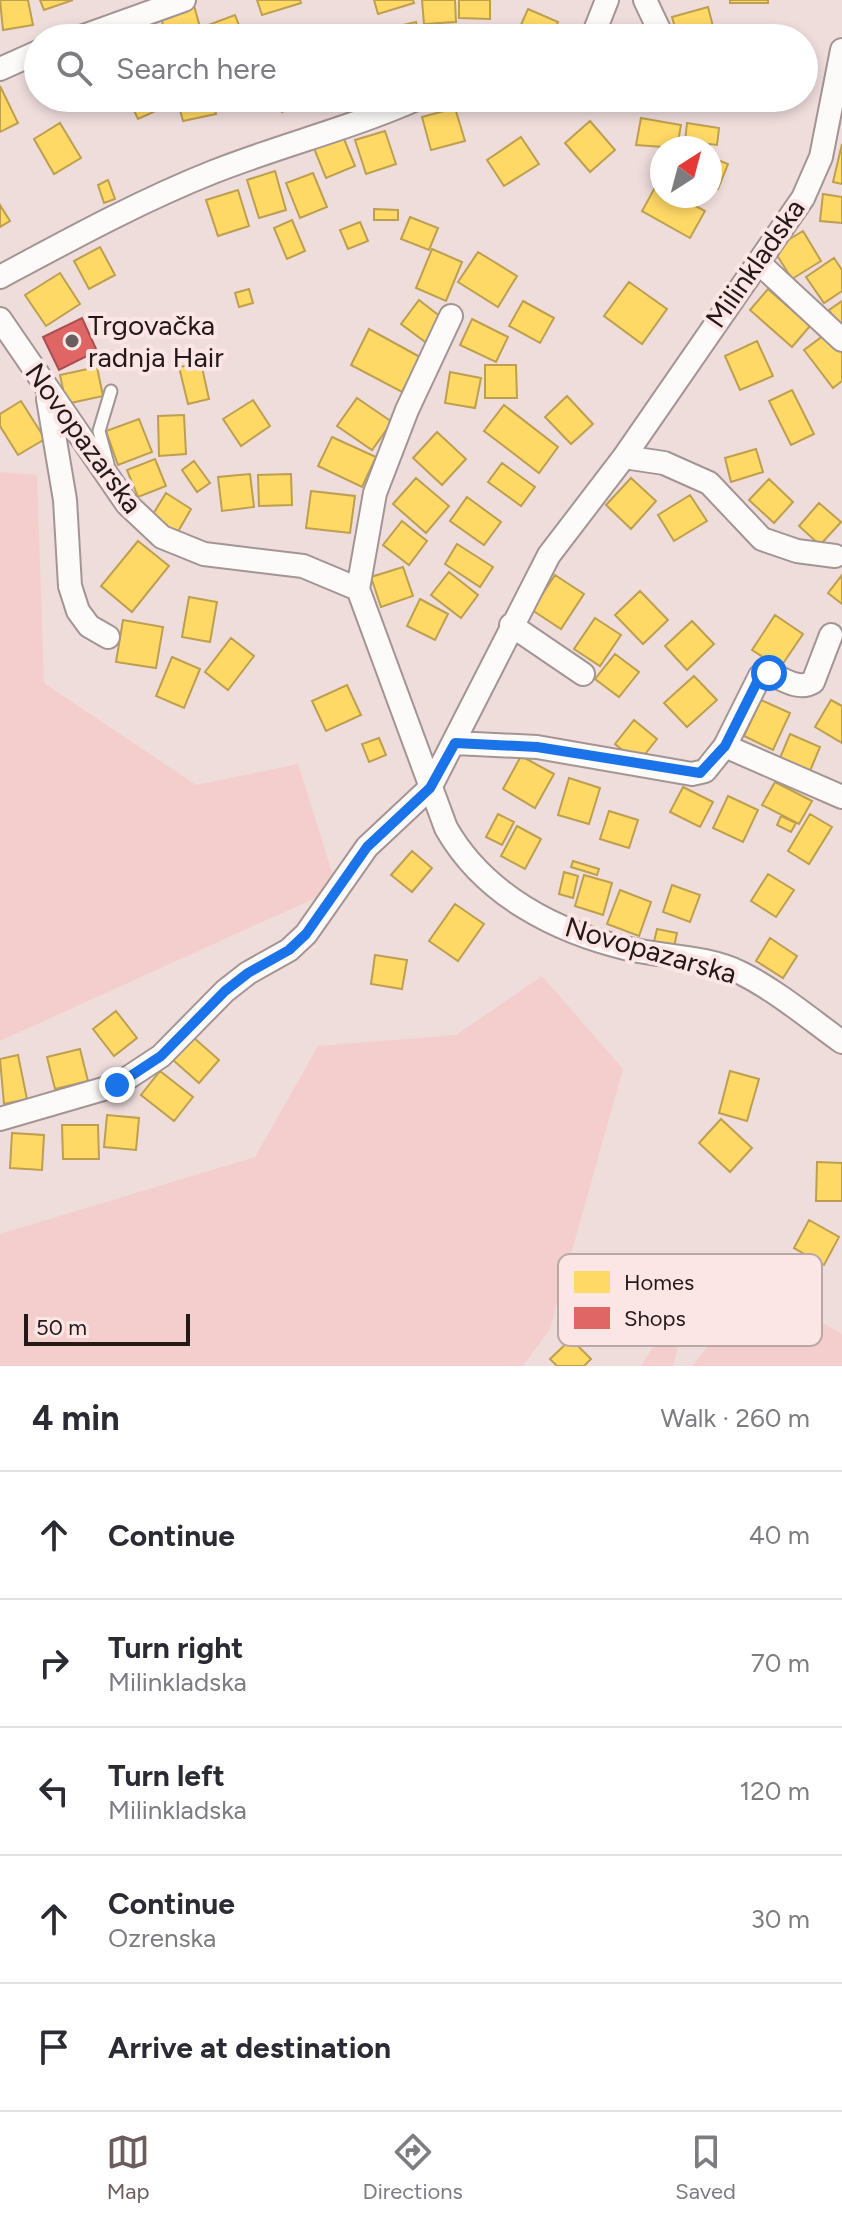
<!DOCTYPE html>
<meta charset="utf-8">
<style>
:root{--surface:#fff;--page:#f2f2f3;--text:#2b2b33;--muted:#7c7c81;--line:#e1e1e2;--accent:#6b5d5d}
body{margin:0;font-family:Figtree,sans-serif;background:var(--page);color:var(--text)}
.compass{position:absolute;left:650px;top:136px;width:72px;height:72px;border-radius:50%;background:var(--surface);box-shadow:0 4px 12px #0003;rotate:36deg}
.scale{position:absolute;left:24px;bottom:20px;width:166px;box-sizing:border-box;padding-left:8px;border:4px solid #241818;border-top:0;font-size:22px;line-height:28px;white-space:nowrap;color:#241818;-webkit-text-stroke:6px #fbe6e5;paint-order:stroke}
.stop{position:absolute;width:24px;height:24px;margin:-18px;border:6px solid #1a73e8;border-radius:50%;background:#fff}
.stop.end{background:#1a73e8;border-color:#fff;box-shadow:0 2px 8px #0008}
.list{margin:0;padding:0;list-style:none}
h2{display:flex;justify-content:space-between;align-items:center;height:104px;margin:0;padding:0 32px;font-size:34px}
h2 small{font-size:26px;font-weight:400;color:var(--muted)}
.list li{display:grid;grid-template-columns:52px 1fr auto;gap:24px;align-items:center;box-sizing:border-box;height:128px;padding:0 32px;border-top:2px solid var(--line)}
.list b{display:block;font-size:30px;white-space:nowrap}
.list p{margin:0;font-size:26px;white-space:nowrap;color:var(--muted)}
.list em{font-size:26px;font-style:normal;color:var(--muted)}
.icon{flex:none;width:44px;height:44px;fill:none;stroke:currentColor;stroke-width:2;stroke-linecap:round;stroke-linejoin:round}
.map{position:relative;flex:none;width:842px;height:1366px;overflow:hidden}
.search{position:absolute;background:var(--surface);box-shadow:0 4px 12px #0003;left:24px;right:24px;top:24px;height:88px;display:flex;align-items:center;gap:20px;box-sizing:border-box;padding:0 28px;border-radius:44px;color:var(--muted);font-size:30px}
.sheet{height:744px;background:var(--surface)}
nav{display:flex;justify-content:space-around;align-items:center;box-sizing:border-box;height:112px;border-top:2px solid var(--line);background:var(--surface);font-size:22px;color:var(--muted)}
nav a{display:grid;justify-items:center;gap:4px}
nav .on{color:var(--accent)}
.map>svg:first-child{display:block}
</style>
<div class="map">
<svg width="842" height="1366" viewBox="0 0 842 1366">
<rect width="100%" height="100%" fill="#efdddc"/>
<path fill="#f4cecc" d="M0,472L37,475L44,683L196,785L298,764L337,888L0,1041Z
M542,976L623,1069L550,1329L523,1366H0V1234L255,1157L318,1046L456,1035Z
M694,1282L673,1366H641Z
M753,1284L842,1334V1366H693Z"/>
<path fill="#ffd966" stroke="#bd9f4f" stroke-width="2" d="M0,0H28L33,25L3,30Z
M40,0H73L44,10Z
M257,0H300L301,3L262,15Z
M374,0H413L414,3L378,14Z
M422,0H455L456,22L424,24Z
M459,0H490V19L459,18Z
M730,0H768V3H730Z
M193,2L203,38H167L159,11Z
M708,7L716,38H678L672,17Z
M528,9L558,22L551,38H515Z
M235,15L244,38H212L208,25Z
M153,21L157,38H123L120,28Z
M416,22L420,38H374L373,32Z
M0,86L18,123L0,132Z
M128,98H168L171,104L138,119Z
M177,98H212L216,114L183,121Z
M277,98H311L312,101L282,112Z
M455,108L465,141L431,150L422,117Z
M641,118L681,125L677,148L636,145Z
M590,121L615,150L590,172L565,143Z
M60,123L81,158L54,174L34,139Z
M687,123L719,128L717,145L685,141Z
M385,131L396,164L366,174L355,140Z
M342,134L355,166L326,178L313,146Z
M521,137L539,164L504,186L487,160Z
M842,144V184L833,182Z
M710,157L728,164L718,189L710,186Z
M275,171L286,210L259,218L247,180Z
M313,173L327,207L300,218L286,183Z
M108,180L115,199L104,203L98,185Z
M657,184L662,187V196H677L705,211L690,238L642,211Z
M238,190L249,226L218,236L206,200Z
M823,194L842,197V223L820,221Z
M0,205L10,221L0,227Z
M374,209L398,210V220H374Z
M410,217L438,228L429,250L401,239Z
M292,220L305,251L287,259L274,228Z
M360,222L368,241L348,249L340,230Z
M803,231L821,261L792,279L773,249Z
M100,247L115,275L89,289L74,261Z
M432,249L462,262L446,301L416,288Z
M478,252L517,276L498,307L458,282Z
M834,258L842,270V291L824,303L806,277Z
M60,273L80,304L46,326L25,295Z
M629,282L667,309L642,344L604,316Z
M249,289L253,303L239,307L235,293Z
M768,289L810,326L792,347L750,310Z
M419,300L446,321L428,344L401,324Z
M523,301L554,318L540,343L509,326Z
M842,301V329L829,310Z
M472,319L508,337L496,362L460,345Z
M369,329L420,357L402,392L351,365Z
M827,333L842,352V381L833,388L804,350Z
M757,341L773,376L740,390L725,356Z
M201,363L209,399L188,404L179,367Z
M485,365H516L517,398H485Z
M97,367L103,396L66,404L60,375Z
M450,372L481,378L475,408L445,403Z
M792,390L814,434L791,445L769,401Z
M567,396L593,424L571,444L545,417Z
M357,398L392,422L372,450L337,426Z
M253,400L270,426L241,446L223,419Z
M21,401L45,439L18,455L0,426V414Z
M504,405L558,447L539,473L484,431Z
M184,415L186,454L159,456L158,416Z
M139,419L152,452L118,465L106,431Z
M437,432L466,459L442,485L413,458Z
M332,437L376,457L362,487L318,466Z
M756,449L763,472L731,482L725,458Z
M155,459L166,486L138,497L127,470Z
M194,461L210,483L197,492L182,470Z
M502,463L535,487L521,506L488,482Z
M250,474L254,507L222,511L218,477Z
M291,474L292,505L259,506L258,475Z
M416,478L449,506L426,533L393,504Z
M631,478L656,501L631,529L606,505Z
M769,479L793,502L774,523L749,500Z
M311,491L355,496L350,533L306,528Z
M166,493L191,509L176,535L150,519Z
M690,495L707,521L674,541L658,515Z
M467,497L501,522L484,545L450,521Z
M819,503L841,522L820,545L799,526Z
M402,521L427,541L409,565L383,545Z
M138,541L169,566L132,612L101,586Z
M457,544L493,567L480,587L445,564Z
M403,567L413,596L381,607L371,577Z
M449,572L478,595L461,618L431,595Z
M555,575L584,594L561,629L532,610Z
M842,575V604L828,593Z
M640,591L668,620L643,644L615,615Z
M189,597L217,602L210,642L182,637Z
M420,599L448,614L435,640L407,626Z
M775,615L803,634L780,668L752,650Z
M595,618L621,635L600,666L574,649Z
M123,620L163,627L156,668L116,662Z
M692,621L714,644L687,670L665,646Z
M231,638L254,656L228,690L205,672Z
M615,654L639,672L619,697L595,679Z
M172,657L200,669L184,708L156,696Z
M694,676L717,700L687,727L664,703Z
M347,685L361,715L326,731L312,701Z
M761,700L790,713L773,750L744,736Z
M831,700L842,706V743L815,727Z
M634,720L657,739L638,763L615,744Z
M790,734L820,747L810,771L780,758Z
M379,738L386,755L369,762L362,744Z
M521,756L554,774L535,808L503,789Z
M569,778L600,788L589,824L558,815Z
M775,782L812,801L799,824L762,805Z
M683,787L713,802L700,827L670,812Z
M728,796L758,810L743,842L713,828Z
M609,811L638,820L629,848L600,839Z
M498,814L514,822L502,845L486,837Z
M810,814L832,827L809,864L788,851Z
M781,816L796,823L791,832L777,825Z
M517,826L541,839L525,869L501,856Z
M412,851L432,868L412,892L391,875Z
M573,861L599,869L597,875L571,867Z
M564,872L578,876L573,898L559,894Z
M768,874L794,890L776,917L751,901Z
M584,875L612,883L603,915L575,906Z
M672,885L700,895L690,922L663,912Z
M620,890L651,902L639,936L607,924Z
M455,904L484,924L458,961L429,941Z
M657,929L677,933L674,947L654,942Z
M770,938L797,956L783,978L756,961Z
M375,955L407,960L402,989L371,984Z
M116,1011L137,1038L114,1056L93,1029Z
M193,1037L219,1060L199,1083L173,1060Z
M80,1049L88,1081L55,1089L47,1057Z
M18,1055L27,1099L4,1104L0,1059Z
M160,1071L193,1097L174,1121L141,1095Z
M730,1071L759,1079L747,1121L719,1113Z
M107,1115L139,1118L136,1150L104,1147Z
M721,1119L752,1148L730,1172L699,1143Z
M62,1125H98L99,1159H63Z
M12,1133L44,1135L42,1170L10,1168Z
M817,1162L842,1163V1201H816Z
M809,1220L839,1237L824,1265L794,1248Z
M571,1339L591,1359L584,1366H557L550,1359Z"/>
<path fill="#e06666" stroke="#a84f4f" stroke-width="2" d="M82,318L97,351L59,370L43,337Z"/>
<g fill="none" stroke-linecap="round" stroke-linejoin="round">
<g stroke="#a39594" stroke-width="15">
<path id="service" d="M108,464L99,431L111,391"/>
</g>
<g stroke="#a39594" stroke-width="26">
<path id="minor" d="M645,0L663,38
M78,38L184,0
M592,38L607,0
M0,69L38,52
M759,263L842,340
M0,277C69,240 140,201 213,172C281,145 352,128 419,98
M451,316L407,410L375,493L358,589L446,828C484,895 556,932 629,949C665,957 707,956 741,973C777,991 810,1019 842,1042
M0,319L127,504L162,537L204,554L303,566L358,589
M48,399L65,500L70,586L78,611L89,626L108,637
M624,457L664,463L709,483L762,539L797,551L835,556
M511,625L583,674
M455,743L537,747L692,774L705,771L725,746L842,797
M725,746L760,676L769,673C783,679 799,691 813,682L831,635
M0,1119L117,1085L161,1056L225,991L248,973L289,950L306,934L367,847L430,788L549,555L624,457L803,198L821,157L842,50"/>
</g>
<use href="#service" stroke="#fdfafa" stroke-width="11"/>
<use href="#minor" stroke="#fdfafa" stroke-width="22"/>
</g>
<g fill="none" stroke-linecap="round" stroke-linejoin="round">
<path stroke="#1a73e8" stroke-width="10" d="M117,1085L161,1056L225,991L248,973L289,950L306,934L367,847L430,788L455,743L537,747L700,773L725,746L760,676L769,673"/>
</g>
<circle fill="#6b5d5d" stroke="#fbe6e5" stroke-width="3" cx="72" cy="341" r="8"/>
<g text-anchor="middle" stroke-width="8" stroke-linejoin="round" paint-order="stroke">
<g font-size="28" fill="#241818" stroke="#fbe6e5">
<text transform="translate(755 263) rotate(-55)" y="10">Milinkladska</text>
<text transform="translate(84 438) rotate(54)" y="10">Novopazarska</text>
<text transform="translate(651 950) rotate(16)" y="10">Novopazarska</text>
</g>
<g font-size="28" fill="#241818" stroke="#fbe6e5" text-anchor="start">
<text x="88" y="335">Trgovačka<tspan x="88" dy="32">radnja Hair</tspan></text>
</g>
</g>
<rect x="558" y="1254" width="264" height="92" rx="12" fill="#fbe6e5" stroke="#baa8a8" stroke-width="2"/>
<rect x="574" y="1271" width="36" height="22" fill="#ffd966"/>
<rect x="574" y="1307" width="36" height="22" fill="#e06666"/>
<g font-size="22" fill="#241818">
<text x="624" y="1290">Homes</text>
<text x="624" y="1326">Shops</text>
</g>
</svg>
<svg class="compass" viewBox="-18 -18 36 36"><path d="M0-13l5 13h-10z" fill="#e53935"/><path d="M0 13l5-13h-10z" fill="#7c7c81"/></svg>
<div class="scale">50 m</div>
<div class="stop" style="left:769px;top:673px"></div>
<div class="stop end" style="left:117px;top:1085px"></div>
<div class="search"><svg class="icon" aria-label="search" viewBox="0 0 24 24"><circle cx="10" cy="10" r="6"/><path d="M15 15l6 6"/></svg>Search here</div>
</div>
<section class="sheet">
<h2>4 min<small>Walk · 260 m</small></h2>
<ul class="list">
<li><svg class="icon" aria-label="ahead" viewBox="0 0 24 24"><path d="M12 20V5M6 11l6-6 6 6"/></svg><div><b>Continue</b></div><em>40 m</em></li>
<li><svg class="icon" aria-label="right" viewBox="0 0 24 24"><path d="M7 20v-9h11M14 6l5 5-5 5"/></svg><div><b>Turn right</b><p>Milinkladska</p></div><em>70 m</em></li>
<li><svg class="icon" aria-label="left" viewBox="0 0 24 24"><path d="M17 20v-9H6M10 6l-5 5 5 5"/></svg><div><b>Turn left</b><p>Milinkladska</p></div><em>120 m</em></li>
<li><svg class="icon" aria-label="ahead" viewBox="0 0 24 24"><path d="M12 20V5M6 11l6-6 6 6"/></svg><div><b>Continue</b><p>Ozrenska</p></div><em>30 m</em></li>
<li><svg class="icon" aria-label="arrive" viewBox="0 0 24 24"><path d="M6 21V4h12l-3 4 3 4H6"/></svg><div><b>Arrive at destination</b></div></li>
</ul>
</section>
<nav>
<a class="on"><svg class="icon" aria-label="map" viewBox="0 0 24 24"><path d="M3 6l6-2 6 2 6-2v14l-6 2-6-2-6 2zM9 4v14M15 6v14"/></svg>Map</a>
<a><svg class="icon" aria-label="directions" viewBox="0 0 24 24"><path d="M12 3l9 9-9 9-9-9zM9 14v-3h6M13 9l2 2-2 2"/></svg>Directions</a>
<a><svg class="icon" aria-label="saved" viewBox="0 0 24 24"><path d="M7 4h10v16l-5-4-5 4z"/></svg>Saved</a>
</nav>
